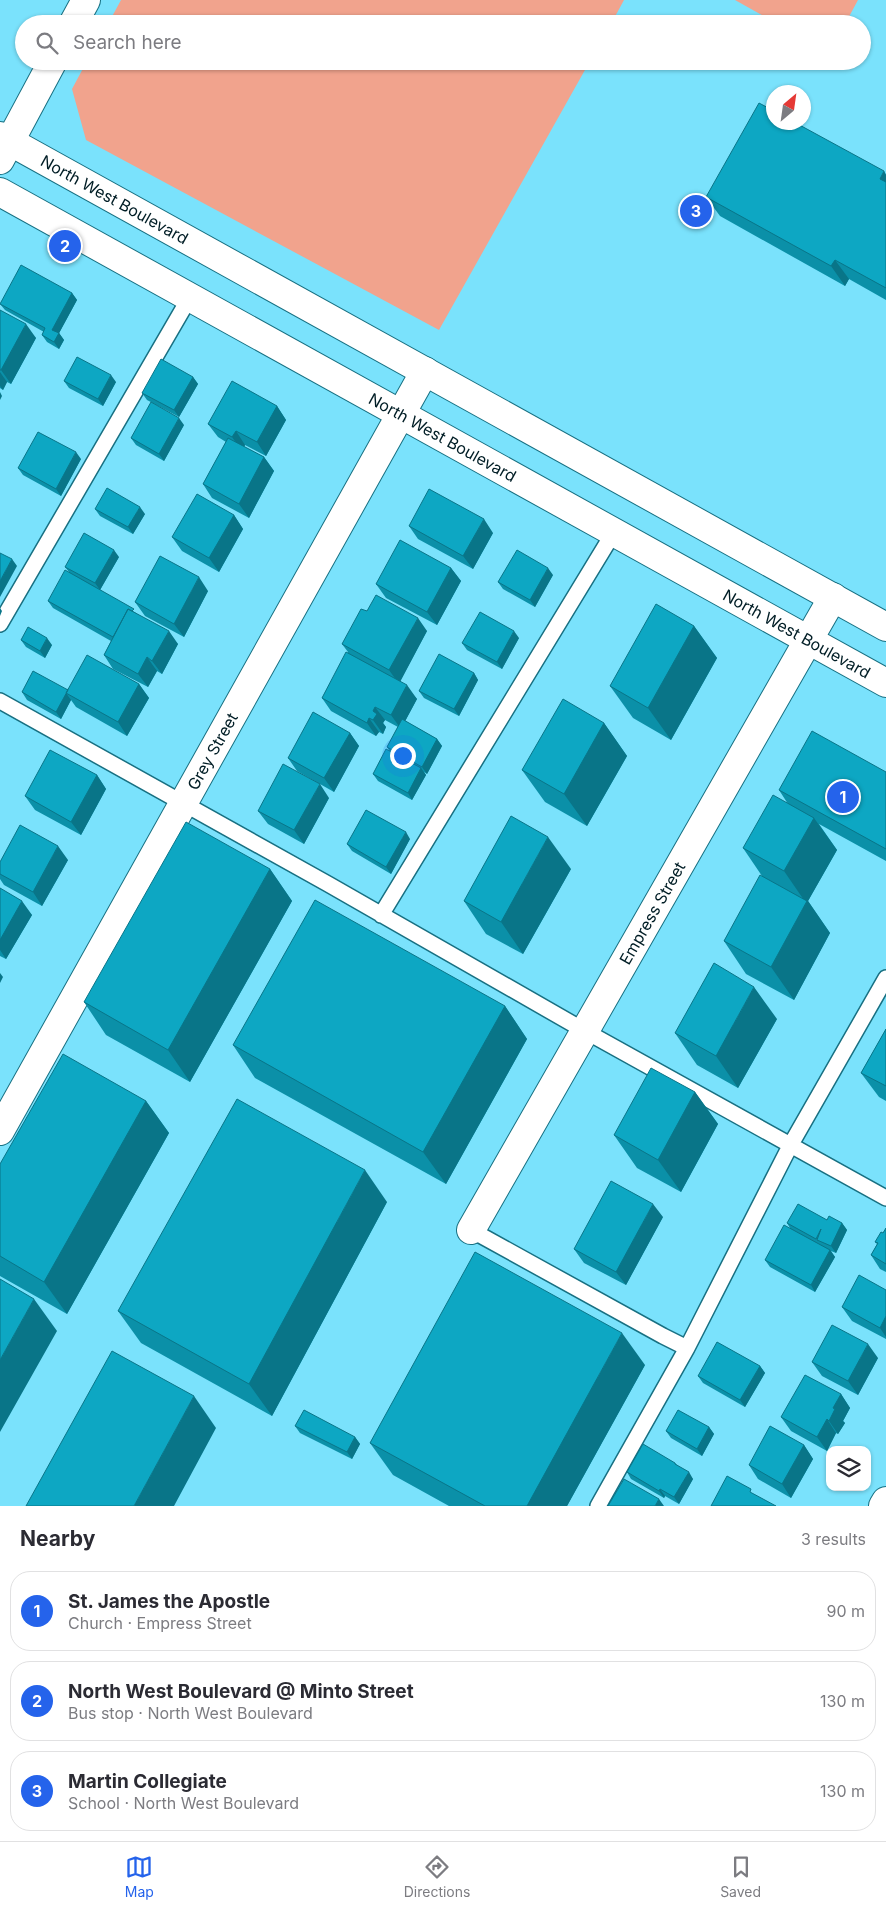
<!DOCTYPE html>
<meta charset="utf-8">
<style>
:root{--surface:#fff;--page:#f7f7f7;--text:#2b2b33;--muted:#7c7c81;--line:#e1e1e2;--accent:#2563eb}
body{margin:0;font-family:Inter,sans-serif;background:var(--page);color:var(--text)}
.controls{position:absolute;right:15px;bottom:15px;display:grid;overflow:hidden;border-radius:10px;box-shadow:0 1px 4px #0004}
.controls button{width:45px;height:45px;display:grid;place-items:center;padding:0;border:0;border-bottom:1px solid var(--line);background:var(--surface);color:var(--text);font:25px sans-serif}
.compass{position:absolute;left:766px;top:85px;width:45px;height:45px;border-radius:50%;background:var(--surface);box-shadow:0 1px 4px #0004;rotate:29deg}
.you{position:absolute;left:402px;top:755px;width:18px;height:18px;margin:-12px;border:4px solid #fff;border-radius:50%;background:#1a73e8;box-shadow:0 0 0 8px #1a73e833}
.badge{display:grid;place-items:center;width:32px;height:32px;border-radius:50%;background:var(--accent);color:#fff;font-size:16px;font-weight:700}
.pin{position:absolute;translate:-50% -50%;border:2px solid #fff;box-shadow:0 1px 5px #0006}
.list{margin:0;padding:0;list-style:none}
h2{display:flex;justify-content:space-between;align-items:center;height:65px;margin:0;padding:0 20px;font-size:21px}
h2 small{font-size:16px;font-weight:400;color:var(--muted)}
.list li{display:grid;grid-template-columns:32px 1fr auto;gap:15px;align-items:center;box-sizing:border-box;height:80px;margin:0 10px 10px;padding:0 10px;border:1px solid var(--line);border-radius:20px}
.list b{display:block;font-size:19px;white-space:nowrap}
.list p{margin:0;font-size:16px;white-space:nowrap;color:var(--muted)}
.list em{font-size:16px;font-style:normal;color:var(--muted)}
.icon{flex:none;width:28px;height:28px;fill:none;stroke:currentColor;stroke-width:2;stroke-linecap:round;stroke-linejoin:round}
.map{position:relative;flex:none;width:886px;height:1506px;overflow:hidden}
.search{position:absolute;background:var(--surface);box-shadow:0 1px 4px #0004;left:15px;right:15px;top:15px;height:55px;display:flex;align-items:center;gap:12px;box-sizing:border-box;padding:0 18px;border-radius:28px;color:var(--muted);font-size:19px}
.sheet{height:335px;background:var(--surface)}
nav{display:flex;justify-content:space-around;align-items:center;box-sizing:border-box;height:70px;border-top:1px solid var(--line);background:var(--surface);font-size:14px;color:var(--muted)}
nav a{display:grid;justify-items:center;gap:2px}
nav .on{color:var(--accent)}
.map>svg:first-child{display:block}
</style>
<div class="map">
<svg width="886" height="1506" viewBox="0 0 886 1506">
<rect width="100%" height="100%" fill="#7ae2fc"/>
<path fill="#f1a38d" d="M121,0H624L611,24H108Z
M735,0H858L845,24H778Z
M87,61H590L439,330L86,140L72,89Z"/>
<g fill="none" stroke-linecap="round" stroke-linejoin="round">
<g stroke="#187082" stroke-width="18">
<path id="service" d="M0,624L190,297
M0,701L328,884L585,1031L886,1198
M381,915L614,532
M471,1230L663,1336L687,1348
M598,1506L687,1348L790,1146L886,978"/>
</g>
<g stroke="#187082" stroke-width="30">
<g id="minor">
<path d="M73,24L86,0"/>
<path id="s1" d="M0,136L886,627"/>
<path d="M0,160L53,61"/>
<path id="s2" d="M0,192L886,683"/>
<path id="s3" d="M0,1131L425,371"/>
<path id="s4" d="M471,1230L833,597"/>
<path d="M883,1506L886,1501"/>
</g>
</g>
<use href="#service" stroke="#fff" stroke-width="15"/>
<use href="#minor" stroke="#fff" stroke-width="28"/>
</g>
<path fill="#0b90a8" d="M884,171L886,175V300L849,279L845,286L720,216L706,197Z
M72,293L77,300L59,333L64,340L59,349L47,342L42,335L44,332L5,310L0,304Z
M0,310L36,338L11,384L7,382L3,390L0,388Z
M193,377L198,384L179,417L147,400L142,393Z
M64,381L116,382L103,406L69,388Z
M277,406L286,420L266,456L245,445L244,447L264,457L274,471L249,518L212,498L203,484L226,442L218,437L208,424Z
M184,425L164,461L136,445L131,438Z
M81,459L61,496L23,475L18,468Z
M95,509L145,514L133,534L100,516Z
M234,515L243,529L219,572L182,551L172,537Z
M409,526L493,533L473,569L418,539Z
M119,557L100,590L136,613L178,644L162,674L157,671L148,687L113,669L104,655L111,641L53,608L48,601L69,572L65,567Z
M451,568L461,581L437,625L386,598L376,584Z
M553,575L535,607L503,589L498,582Z
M208,591L184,637L145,616L135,602Z
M367,611L427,631L400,681L417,699L405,721L437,739L442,746L427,774L424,772L426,775L412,800L378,781L373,774L390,752L387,747L398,727L385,720L383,723L386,727L383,734L379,732L376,736L331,711L322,698L348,652L342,644Z
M694,626L717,658L671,740L633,718L610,686Z
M519,638L502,669L467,650L462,643Z
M21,640L52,645L45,658L26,647Z
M474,673L478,680L459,716L424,698L419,691Z
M139,684L149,698L127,736L76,707L71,700L61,719L27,700L22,692Z
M604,723L627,756L587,826L545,802L522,770Z
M350,733L359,746L334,792L297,771L288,758Z
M886,772V861L819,824L837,850L808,901L830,933L794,1000L746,974L724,941L762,876L743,848L788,804L779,790Z
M97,775L106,789L81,835L35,810L25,796Z
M329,798L304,844L268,824L258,811Z
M410,839L391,874L352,851L347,844Z
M68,860L42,906L4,885L0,879V862Z
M270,869L292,901L190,1082L106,1035L84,1002Z
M571,869L523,954L486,934L464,901Z
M0,888L32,915L6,959L0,956Z
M505,1006L527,1039L446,1184L255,1078L233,1045Z
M777,1019L738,1088L697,1065L675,1033Z
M886,1029V1101L879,1097L861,1073Z
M695,1092L718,1124L681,1192L637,1168L614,1135Z
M146,1101L169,1133L67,1314L0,1276V1164Z
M387,1202L272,1416L141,1343L118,1311Z
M663,1217L626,1285L584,1263L574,1249Z
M827,1220L842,1223L847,1230L836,1253L831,1251L835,1257L815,1292L770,1267L765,1260L790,1228L787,1223Z
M886,1228V1272L880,1269L871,1255L877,1244L875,1242L883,1233Z
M886,1290V1339L852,1321L842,1307Z
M878,1358L858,1395L822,1376L812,1362Z
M645,1365L567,1506H449L393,1475L370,1443Z
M760,1366L765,1373L745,1407L703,1383L698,1376Z
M841,1394L850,1408L843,1421L845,1423L838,1434L836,1433L827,1451L791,1431L781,1417Z
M295,1426L355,1437L360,1444L352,1459L300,1433Z
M709,1427L714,1434L702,1456L671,1438L666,1431Z
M804,1445L813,1459L791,1498L758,1479L749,1465Z
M675,1463L677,1465L693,1479L679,1504L665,1496L664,1498L631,1479L627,1472Z"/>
<path fill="#097588" d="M884,171L886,175V188L880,179Z
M835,260L849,279L845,286L831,266Z
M72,293L77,300L57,337L52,330Z
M26,324L36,338L11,384L1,370Z
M59,333L64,340L59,349L54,342Z
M0,372L7,382L3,390L0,386Z
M111,375L116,382L103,406L98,399Z
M193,377L198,384L179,417L174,410Z
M0,392L2,396L0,400Z
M277,406L286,420L266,456L257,442Z
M179,418L184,425L164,461L159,454Z
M236,431L245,445L242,451L232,437Z
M76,452L81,459L61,496L56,489Z
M264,457L274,471L249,518L239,504Z
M140,507L145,514L133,534L128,527Z
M234,515L243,529L219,572L209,558Z
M484,519L493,533L473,569L463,556Z
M114,550L119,557L100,590L95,583Z
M12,559L17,566L0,597V581Z
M451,568L461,581L437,625L427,612Z
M548,568L553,575L535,607L530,600Z
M199,577L208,591L184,637L174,624Z
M0,608L2,611L0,616Z
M418,618L427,631L399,684L389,670Z
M694,626L717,658L671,740L648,708Z
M169,631L178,644L162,674L152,661Z
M514,631L519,638L502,669L497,662Z
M47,638L52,645L45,658L40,651Z
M147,657L157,671L148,687L138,674Z
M474,673L478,680L459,716L454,709Z
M139,684L149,698L127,736L118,722Z
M407,685L417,699L401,729L391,715Z
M66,693L71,700L61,719L56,712Z
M375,707L385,720L383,723L386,727L383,734L373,720V711Z
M369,718L379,732L376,736L367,723Z
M604,723L627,756L587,826L564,794Z
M350,733L359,746L334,792L324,778Z
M437,739L442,746L427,774L422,767Z
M421,768L426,775L412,800L408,793Z
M97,775L106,789L81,835L71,822Z
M320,784L329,798L304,844L294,830Z
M814,818L837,850L808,901L830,933L794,1000L771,967L806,903L784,871Z
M406,832L410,839L391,874L386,867Z
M548,837L571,869L523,954L501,922Z
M58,846L68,860L42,906L33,892Z
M270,869L292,901L190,1082L168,1050Z
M22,901L32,915L6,959L0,950V940Z
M0,973L3,977L0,983Z
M754,987L777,1019L738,1088L716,1056Z
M505,1006L527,1039L446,1184L423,1152Z
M695,1092L718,1124L681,1192L658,1160Z
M146,1101L169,1133L67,1314L44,1282Z
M365,1170L387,1202L272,1416L249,1384Z
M653,1204L663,1217L626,1285L616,1272Z
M842,1223L847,1230L836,1253L831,1246Z
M830,1250L835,1257L815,1292L811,1285Z
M34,1299L57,1331L0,1432V1360Z
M886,1316V1337L880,1328Z
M622,1333L645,1365L567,1506H527Z
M868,1344L878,1358L858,1395L848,1381Z
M760,1366L765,1373L745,1407L740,1400Z
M841,1394L850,1408L843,1421L845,1423L838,1434L829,1421L833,1408Z
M194,1396L216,1428L174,1506H134Z
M827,1419L836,1433L827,1451L817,1437Z
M709,1427L714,1434L702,1456L697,1449Z
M355,1437L360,1444L352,1459L347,1452Z
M804,1445L813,1459L791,1498L782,1484Z
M689,1472L693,1479L679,1504L674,1497Z
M660,1489L665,1496L664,1498L659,1491Z
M659,1499L664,1506H655Z"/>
<path fill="#0da7c3" stroke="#097588" d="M759,103L774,111V122H794L884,171L880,179L886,182V288L835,260L831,266L706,197Z
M21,265L72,293L52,330L59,333L54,342L42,335L45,328L0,304Z
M0,310L26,324L1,370H0Z
M77,357L111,375L98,399L64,381Z
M161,359L193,377L174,410L142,393Z
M232,381L277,406L257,442L236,431L232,437L208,424Z
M151,402L179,418L159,454L131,438Z
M38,432L76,452L56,489L18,468Z
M228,438L264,457L239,504L203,484Z
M107,488L140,507L128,527L95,509Z
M429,489L484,519L463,556L409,526Z
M197,494L234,515L209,558L172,537Z
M84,533L114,550L95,583L65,567Z
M400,540L451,568L427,612L376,584Z
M517,550L548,568L530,600L498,582Z
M0,553L12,559L0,581Z
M160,556L199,577L174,624L135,602Z
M65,570L134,609L132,611L128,609L113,637L48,601Z
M376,595L418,618L389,670L342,644L361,609L367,611Z
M656,604L694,626L648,708L610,686Z
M128,609L169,631L152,661L147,657L138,674L104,655Z
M480,612L514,631L497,662L462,643Z
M28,627L47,638L40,651L21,640Z
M346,652L407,685L391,715L375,707L373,711L377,714L373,720L369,718L367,723L322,698Z
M439,654L474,673L454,709L419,691Z
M87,655L139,684L118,722L66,693Z
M33,671L68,690L56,712L22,692Z
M563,699L604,723L564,794L522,770Z
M313,712L350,733L324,778L288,758Z
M402,719L437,739L422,767L387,747Z
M812,731L886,772V849L779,790Z
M386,749L421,768L408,793L373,774Z
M50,750L97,775L71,822L25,796Z
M283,764L320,784L294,830L258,811Z
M773,795L814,818L784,871L743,848Z
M366,810L406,832L386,867L347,844Z
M511,816L548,837L501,922L464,901Z
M186,822L270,869L168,1050L84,1002Z
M20,825L58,846L33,892L0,874V862Z
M760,875L807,901L771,967L724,941Z
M0,888L22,901L0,940Z
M315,900L505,1006L423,1152L233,1045Z
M714,963L754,987L716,1056L675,1033Z
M886,1029V1086L861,1073Z
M63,1054L146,1101L44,1282L0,1256V1164Z
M651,1068L695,1092L658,1160L614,1135Z
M237,1099L365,1170L249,1384L118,1311Z
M611,1181L653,1204L616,1272L574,1249Z
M798,1204L827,1220L829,1216L842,1223L831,1246L817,1240L821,1229L816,1239L787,1223Z
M784,1225L830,1250L811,1285L765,1260Z
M886,1228V1264L871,1255L878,1243L875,1242L881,1232L883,1233Z
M475,1252L622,1333L527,1506H485L370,1443Z
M859,1275L886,1290V1316L880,1328L842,1307Z
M0,1279L34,1299L0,1360Z
M832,1325L868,1344L848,1381L812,1362Z
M717,1342L760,1366L740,1400L698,1376Z
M112,1351L194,1396L134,1506H26Z
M805,1375L841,1394L833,1408L835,1409L829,1421L827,1419L817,1437L781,1417Z
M304,1410L355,1437L347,1452L295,1426Z
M678,1410L709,1427L697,1449L666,1431Z
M770,1426L804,1445L782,1484L749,1465Z
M643,1444L675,1463V1464L689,1472L674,1497L660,1489L659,1491L627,1472Z
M727,1476L751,1489L750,1492L776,1506H711Z
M624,1479L659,1499L655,1506H608Z"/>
<g text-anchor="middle" stroke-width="4" stroke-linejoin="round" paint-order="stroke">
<g font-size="16" fill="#001d25" stroke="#dbf7ff">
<text dy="6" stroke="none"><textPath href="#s1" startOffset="131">North West Boulevard</textPath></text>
<text dy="6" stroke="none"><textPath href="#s2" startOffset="506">North West Boulevard</textPath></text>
<text dy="6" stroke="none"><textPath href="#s2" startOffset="911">North West Boulevard</textPath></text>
<text dy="6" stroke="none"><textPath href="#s3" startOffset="435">Grey Street</textPath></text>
<text dy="6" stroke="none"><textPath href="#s4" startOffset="365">Empress Street</textPath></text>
</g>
</g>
</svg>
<div class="controls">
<button><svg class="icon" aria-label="layers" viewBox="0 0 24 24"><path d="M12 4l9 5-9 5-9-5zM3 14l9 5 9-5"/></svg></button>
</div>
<svg class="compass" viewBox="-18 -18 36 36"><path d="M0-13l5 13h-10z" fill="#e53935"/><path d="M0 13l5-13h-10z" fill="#7c7c81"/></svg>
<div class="you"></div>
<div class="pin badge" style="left:843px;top:797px">1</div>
<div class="pin badge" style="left:65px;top:246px">2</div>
<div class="pin badge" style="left:696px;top:211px">3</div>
<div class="search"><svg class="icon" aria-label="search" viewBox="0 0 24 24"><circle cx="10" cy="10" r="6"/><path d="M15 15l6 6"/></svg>Search here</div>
</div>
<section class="sheet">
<h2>Nearby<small>3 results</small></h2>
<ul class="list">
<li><span class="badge">1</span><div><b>St. James the Apostle</b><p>Church · Empress Street</p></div><em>90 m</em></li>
<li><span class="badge">2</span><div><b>North West Boulevard @ Minto Street</b><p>Bus stop · North West Boulevard</p></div><em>130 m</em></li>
<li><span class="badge">3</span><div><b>Martin Collegiate</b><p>School · North West Boulevard</p></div><em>130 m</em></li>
</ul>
</section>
<nav>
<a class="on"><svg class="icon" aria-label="map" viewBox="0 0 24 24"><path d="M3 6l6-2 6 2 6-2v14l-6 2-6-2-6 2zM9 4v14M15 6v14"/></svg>Map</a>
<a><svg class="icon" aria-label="directions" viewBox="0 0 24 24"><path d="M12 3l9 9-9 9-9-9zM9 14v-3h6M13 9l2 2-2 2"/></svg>Directions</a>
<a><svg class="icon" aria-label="saved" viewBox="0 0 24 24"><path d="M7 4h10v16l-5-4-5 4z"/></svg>Saved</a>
</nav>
